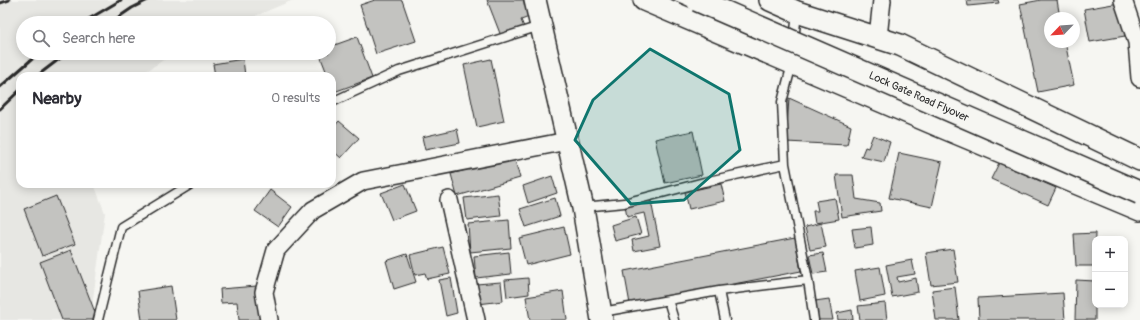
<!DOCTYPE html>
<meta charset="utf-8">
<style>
:root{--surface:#fff;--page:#f7f7f7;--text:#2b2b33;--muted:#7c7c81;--line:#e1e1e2}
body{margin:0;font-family:Pangolin,sans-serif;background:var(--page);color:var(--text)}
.controls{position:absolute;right:12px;bottom:12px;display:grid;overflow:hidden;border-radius:8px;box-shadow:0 2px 10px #0003}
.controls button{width:36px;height:36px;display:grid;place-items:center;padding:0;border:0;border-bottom:1px solid var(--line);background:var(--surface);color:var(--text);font:20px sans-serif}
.compass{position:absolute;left:1044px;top:12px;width:36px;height:36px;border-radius:50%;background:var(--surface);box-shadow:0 2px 10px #0003;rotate:245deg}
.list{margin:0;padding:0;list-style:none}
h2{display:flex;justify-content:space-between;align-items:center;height:52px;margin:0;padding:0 16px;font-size:17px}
h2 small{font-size:13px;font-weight:400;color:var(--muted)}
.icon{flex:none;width:22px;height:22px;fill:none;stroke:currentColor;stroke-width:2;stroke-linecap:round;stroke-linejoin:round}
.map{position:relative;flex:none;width:1140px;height:320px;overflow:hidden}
.search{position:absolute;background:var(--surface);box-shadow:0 2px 10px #0003;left:16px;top:16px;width:320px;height:44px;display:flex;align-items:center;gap:10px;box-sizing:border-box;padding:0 14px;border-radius:22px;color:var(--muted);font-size:15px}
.panel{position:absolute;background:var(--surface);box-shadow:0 2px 10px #0003;left:16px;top:72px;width:320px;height:116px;border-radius:12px}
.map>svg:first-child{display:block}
</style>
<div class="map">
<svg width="1140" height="320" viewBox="0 0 1140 320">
<rect width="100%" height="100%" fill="#f6f6f2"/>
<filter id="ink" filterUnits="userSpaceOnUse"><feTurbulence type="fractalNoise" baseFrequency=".025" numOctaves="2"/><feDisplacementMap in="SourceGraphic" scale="8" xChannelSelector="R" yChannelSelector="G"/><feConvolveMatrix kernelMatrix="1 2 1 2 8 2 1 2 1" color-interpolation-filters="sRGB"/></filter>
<g filter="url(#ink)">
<path fill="#e7e7e3" d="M0,0H293L239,23H23V53H174L139,76H20V184H94L105,213L90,320H0Z"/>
<path fill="#c3c3c0" stroke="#2b2b2b" d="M375,0H402L416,41L376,54L360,5Z
M487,0H526L532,16L521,20L524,27L501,36Z
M967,0H998L999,3L968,6Z
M1041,0H1057L1060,18H1050V42H1065L1074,85L1038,92L1020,4Z
M1119,3L1125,36L1090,42L1084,9Z
M357,37L372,78L334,92L332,87V76H328L319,53H329V47Z
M243,59L245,76H215L213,64Z
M491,59L504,121L477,127L464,65Z
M789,98L851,126L847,145L786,142Z
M339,121L359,138L341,158L332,150V129Z
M457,129L460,143L425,150L422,137Z
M693,131L702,175L665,183L655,139Z
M873,135L890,142L884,162L861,157L865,147L868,148Z
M899,153L942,162L932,207L889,198Z
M514,157L520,178L457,196L451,174Z
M999,163L1056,188L1048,205L991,179Z
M836,175H853L856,199L880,203L881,211L842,217Z
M552,176L557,193L528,203L523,186Z
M405,184L416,211L392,220L381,193Z
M721,184L725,201L689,209L685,192Z
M270,190L292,207L278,227L255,211Z
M498,194L501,216L467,220L464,198Z
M56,196L75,244L42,256L24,209Z
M555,198L560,216L526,227L520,209Z
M835,198L839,219L815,223L813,211H818L816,201Z
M651,201L660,246L634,251L632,240L649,236L644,213L627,217L625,206Z
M636,217L641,234L615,241L611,225Z
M509,220L511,248L470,252L468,224Z
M821,223L826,247L810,250L805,227Z
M564,227L570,254L526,265L519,238Z
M871,227L873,245L855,248L852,229Z
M1096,233L1095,266H1076L1074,234Z
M795,238L801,271L630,304L624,271Z
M443,247L450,274L427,279L425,273L415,275L410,255Z
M953,249L958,282L931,285L926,253Z
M71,250L98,320H62L40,262Z
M509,252L511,274L476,278L474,256Z
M823,253L827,272L813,274L809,255Z
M407,254L416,282L394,289L386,261Z
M912,260L915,274L897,277L898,282L916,278L918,292L892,297L886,265Z
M880,267L885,296L860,301L855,271Z
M451,278L457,313L446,316L439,280Z
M528,278L529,294L507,297L505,280Z
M1076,280L1095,281V320H1075Z
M501,282L503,301L478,304L476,284Z
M171,286L176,320H142L138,291Z
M257,286L260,320H239L237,302L221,303L220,289Z
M955,287L959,320H936L932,290Z
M563,291L567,320H530L526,297Z
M1063,293L1065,320H979L978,298Z
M829,299L833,320H817L815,301Z
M885,303L887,320H860L858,306Z
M852,310L853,320H838L837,313Z"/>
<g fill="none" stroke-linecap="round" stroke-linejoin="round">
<g stroke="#2b2b2b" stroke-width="11">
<path id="service" d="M794,41L797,12
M792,64L782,102L785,164L808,280L814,320
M332,102L399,71L540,26
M583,207L624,203L704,182L785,164
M719,291L725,320
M668,300L674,320
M602,312L719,291L808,280
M98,320L121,227L191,184"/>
</g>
<g stroke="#2b2b2b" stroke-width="20">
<path id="minor" d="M1123,0L1137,42L1140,78
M878,37L882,0
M449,200L476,320
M269,320L264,292L276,250L313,210L363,181L567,141"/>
</g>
<g stroke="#2b2b2b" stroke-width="24">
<path id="tertiary" d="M535,0L583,208L602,320
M644,0L939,126L1140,210
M770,0L797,12L900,45L1140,160"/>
</g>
<use href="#service" stroke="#f6f6f2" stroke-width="8"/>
<use href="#minor" stroke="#f6f6f2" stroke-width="17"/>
<use href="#tertiary" stroke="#f6f6f2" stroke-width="21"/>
<path stroke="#2b2b2b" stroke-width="3" d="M0,3L9,0
M82,23L121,0
M110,23L132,8L148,0
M37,76L67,53
M0,87L39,53
M0,109L20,90"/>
<g stroke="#2b2b2b" stroke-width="25" stroke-linecap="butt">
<path id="primary-bridge" d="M697,0L1140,193"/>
</g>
<use href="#primary-bridge" stroke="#f6f6f2" stroke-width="22"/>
</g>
</g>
<path fill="#0f766e" fill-opacity="0.2" stroke="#0f766e" stroke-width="3" stroke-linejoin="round" d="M650,49L729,94L740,150L684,200L631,204L575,140L593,100Z"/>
<g text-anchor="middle" stroke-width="3.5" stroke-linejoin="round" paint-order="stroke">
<g font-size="11" fill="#2b2b2b" stroke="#f6f6f2">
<text transform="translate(919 96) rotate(24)" y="4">Lock Gate Road Flyover</text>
</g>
</g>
</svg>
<div class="controls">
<button>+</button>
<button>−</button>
</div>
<svg class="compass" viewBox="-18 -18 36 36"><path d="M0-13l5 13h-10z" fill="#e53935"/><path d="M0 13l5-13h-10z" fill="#7c7c81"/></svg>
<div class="search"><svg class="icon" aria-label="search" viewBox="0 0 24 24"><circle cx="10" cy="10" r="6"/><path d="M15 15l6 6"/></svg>Search here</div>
<section class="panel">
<h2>Nearby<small>0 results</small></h2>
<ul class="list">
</ul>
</section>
</div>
